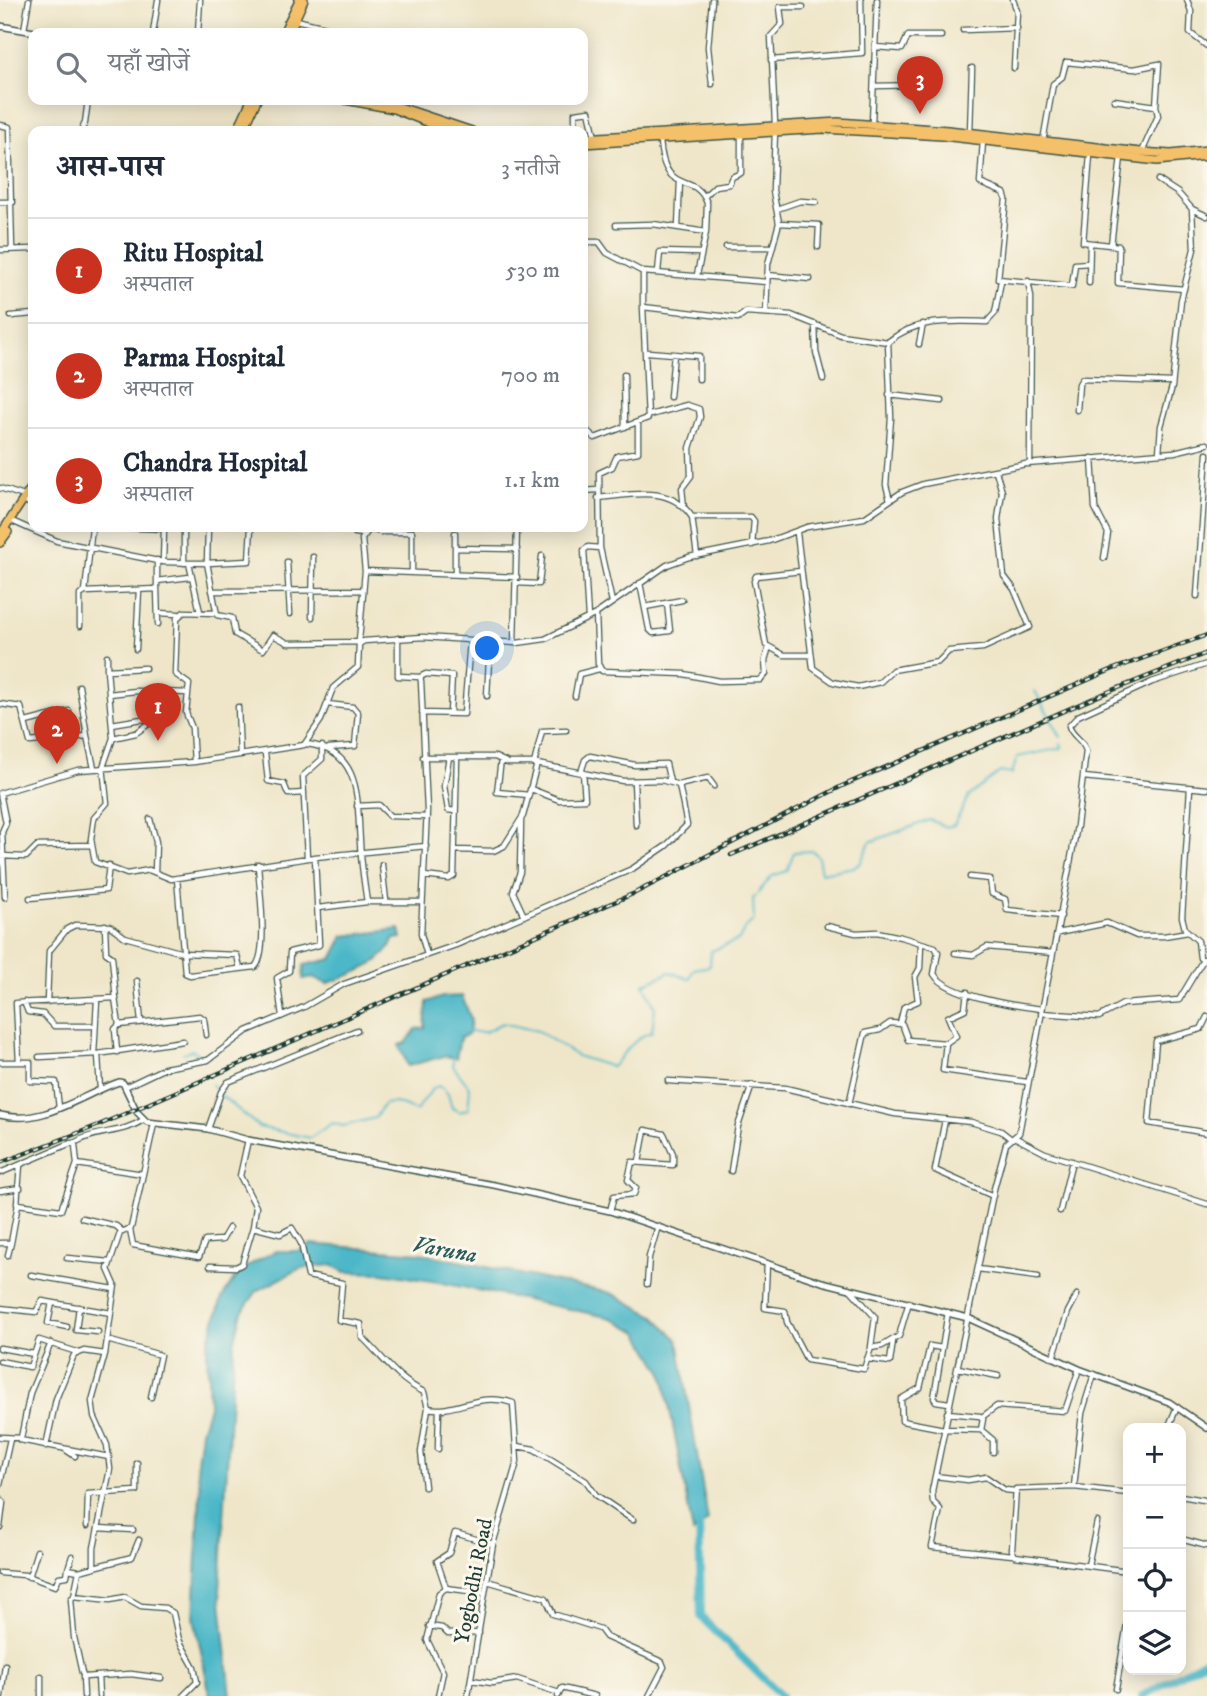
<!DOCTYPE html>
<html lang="hi">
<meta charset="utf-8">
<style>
:root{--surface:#fff;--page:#f2f2f3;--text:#1f2937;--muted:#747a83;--line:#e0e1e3;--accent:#c8321e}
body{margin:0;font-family:"IM FELL DW Pica","Noto Serif Devanagari",serif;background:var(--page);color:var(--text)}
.controls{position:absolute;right:21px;bottom:21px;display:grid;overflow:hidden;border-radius:14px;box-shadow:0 4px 18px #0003}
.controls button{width:63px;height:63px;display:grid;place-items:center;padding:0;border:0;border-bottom:2px solid var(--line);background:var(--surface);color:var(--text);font:35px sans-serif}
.you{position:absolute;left:488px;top:649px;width:24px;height:24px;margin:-18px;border:5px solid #fff;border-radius:50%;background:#1a73e8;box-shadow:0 0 0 10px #1a73e833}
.badge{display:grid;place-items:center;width:46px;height:46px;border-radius:50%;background:var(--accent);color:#fff;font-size:23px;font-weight:700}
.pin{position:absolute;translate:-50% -58px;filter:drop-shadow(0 2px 4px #0008)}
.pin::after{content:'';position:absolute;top:37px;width:24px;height:21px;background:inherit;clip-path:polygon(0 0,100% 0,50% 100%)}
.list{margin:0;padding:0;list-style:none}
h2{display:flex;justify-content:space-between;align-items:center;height:91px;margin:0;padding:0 28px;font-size:30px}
h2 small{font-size:23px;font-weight:400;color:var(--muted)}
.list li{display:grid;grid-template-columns:46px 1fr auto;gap:21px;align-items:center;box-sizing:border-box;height:105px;padding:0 28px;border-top:2px solid var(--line)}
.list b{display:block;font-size:26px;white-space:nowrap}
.list p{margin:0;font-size:23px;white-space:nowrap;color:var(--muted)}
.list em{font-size:23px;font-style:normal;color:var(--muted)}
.icon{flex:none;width:38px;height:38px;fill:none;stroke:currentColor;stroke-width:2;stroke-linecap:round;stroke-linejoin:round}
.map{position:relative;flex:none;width:1207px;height:1696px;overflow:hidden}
.search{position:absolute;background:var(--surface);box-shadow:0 4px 18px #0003;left:28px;top:28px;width:560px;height:77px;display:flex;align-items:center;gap:18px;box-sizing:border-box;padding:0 24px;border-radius:14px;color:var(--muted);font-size:26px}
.panel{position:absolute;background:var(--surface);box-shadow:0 4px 18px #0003;left:28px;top:126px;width:560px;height:406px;border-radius:14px}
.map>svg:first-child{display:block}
</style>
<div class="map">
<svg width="1207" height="1696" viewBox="0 0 1207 1696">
<rect width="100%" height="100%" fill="#fbf7ec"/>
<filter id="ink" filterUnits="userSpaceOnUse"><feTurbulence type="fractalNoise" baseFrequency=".0143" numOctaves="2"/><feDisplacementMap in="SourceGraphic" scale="14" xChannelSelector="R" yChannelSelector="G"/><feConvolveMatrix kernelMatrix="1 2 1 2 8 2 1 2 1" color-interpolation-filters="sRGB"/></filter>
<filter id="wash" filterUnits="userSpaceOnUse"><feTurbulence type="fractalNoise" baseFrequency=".00686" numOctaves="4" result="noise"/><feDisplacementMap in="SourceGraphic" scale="28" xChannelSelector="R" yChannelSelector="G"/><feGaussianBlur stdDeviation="1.57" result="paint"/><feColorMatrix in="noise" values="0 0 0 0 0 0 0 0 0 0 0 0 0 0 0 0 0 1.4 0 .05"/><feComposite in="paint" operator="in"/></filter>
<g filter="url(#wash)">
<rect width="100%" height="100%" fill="#efe6c9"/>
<path fill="#4cb7c8" stroke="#367a7e" stroke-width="2" d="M400,929L402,938L394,939C381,968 355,972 327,984L313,977L303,979L304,965L332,959L344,936Z
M462,996L471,1019L469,1034L460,1038L456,1058L444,1056L408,1066L399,1045L406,1043L416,1029L425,1028L427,1002L443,997Z
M311,1244L420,1253L611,1293L655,1316L678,1340L708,1520L693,1533L663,1373L638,1332L612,1318L438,1282L383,1273L345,1272L332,1265L301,1268L257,1291L242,1312L234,1342L220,1591L231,1696H210L194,1617L200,1491L197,1462L201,1431L209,1406L207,1347L222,1298L240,1270L275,1251H299Z"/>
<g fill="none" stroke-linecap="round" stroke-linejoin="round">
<path stroke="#4cb7c8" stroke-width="2" d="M1035,691L1061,737
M467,1032H485L502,1023L538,1031L577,1056L612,1067C623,1054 636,1036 652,1032L655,1007L644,984L670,972L689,979L694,969L710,966L711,951L739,940L745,928L754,920L753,899L772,876L787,871L794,852L813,851L818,857L821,873L854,867L860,864L870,842L930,820L946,827L954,825L969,796L1000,772L1012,774L1017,757L1062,748L1061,743
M183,1053L193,1050L202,1059
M212,1084L216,1091L259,1127L310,1138L332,1123L343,1126L375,1118L384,1104L396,1103L416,1111L433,1088L440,1086L448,1094L452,1108L460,1112L468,1109L470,1088L453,1066V1055"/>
<path stroke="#4cb7c8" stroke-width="8" d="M699,1516L701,1617L781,1696
M1142,1696L1207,1659"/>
</g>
</g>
<g filter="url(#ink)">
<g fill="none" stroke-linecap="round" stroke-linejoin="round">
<g stroke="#3e564a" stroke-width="7">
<path id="minor" d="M712,0L708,47L712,84
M1013,0L1017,11L1014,68
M1187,0L1191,11L1190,33L1207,46
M296,20L351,33
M24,30L29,0
M963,30L1017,28
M153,33L158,0
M198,33L200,0
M875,47L902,49L908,36H941
M771,60L862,53L861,0
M874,86L921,85
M1114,100L1156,106L1158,116L1142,152
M872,123L877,0
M775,124L771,36L782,24L780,7H803
M0,125L9,127L12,249
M81,131L85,123L88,100
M575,131V113L589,111L595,137
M970,133L972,68
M660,140C664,199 695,170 707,203L706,232L697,275
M983,141L980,183L1004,193L1006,199L998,279L1072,286L1075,264L1089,263
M1043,141L1053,84L1062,77L1066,62L1134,69L1159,64L1156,106
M1090,155L1083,242L1119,246L1118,283L1184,289
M1158,180L1178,193L1192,209L1194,249L1181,300L1172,387L1161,426L1159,453
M705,196L715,186L729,184L732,177L741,173V135
M0,202H13
M777,209L800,201L816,202
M1192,209L1207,216
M779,223L819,225L818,247
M616,225L653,224L706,232
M678,227L680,181
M583,242H599L607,253L643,272V307L738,318L746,312L791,315L841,335L888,342
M1111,245L1121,157
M726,247H771
M0,250L33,249
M643,272L767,282
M658,272L660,252L701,253
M767,275L810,279
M1028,281L1031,297L1030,464
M1089,283L1090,243
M766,313L768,264L779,223L773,191L775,131
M11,316L33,314
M815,324L816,352L823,379
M919,344L923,324
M648,352L699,356V379
M624,375L625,427
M889,395L942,401
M670,397L674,354
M1077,410L1079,384L1082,379L1172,382
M650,415L687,405L699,409L700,417L690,448L691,476L682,488L684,508
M583,427L595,438L648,418L643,307
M1092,458L1095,508L1108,533L1104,558
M0,488L30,498
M583,491L597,490
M598,498C632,495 670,484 692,517L697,556
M890,500L886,485L891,418L888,342C916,318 952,321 987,322L995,313L1001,281
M27,502L33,505
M692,517H751L754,521L752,545
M14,522L57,541L163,562L207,563L217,615L232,618L235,634L263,650L273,635L288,643L361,642
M92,527L85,592L157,589V560
M113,527L164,529L163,562
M208,527L207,563L249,561L251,527
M353,527L355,533L363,534
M370,529L380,532H412V573
M455,533V574
M797,533L813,668L833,682L858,687L880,682L893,670L938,662L949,651L983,648L1030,627L1014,589L1004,576L998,519L1002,492L996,471
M455,548L517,549
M287,562L290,614
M184,563V527
M189,563L200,612
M365,571L517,577
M801,571L756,576L754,581L766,645L784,655H810
M157,581L190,577
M516,583L539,584L542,556
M640,583L649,629L653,633L670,631L667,603
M157,589L158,624
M212,591L363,590
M1197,596L1207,454
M612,602L600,548L599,473L612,467L617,456L638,452V422
M645,607L682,600
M158,613L178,614
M596,614L598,664L602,671L684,674L719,681L760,680L766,674L765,660L769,647
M312,617L313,557
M588,618L584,550L588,547L600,548
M80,626V595L85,592
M398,638V676L420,677L421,681L427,810L421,934L427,955
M359,641L365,571L362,539L371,527
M514,643L517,527
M136,649L139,590
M145,668L107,670L113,738L103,767L107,803L94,818L91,839L95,862L127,874L149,870L171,879L315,857L426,846
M107,669V656
M420,677L426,674L452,676L450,713
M79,686L87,736
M109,694L136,691L188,693
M487,696L490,642
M575,696L579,674L599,669
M0,704L21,707L30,742L87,736L94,768
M327,704L353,707L358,713L355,746L329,748
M238,707L240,755
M422,713L464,714L470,641
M26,722L69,711
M112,724L142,719L153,721L136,733L113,738
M307,744C362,751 357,799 360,842C361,863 364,882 367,902
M265,753L268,781L284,784L288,794L304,793
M423,757H495L508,763H534
M449,757L444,786L448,810L455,811
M501,760L497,792L529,795
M194,762L192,728L186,713L189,684L175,674L177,618L184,612L215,613
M534,764L542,731L566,730
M581,772L585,760L590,756L635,765L666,764L670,782
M1083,777L1207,789
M634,781L636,825
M1190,788L1182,917L1185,929L1198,941L1200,958L1207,960
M531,789L559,800L585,799L583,772
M357,806L379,805L390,816L427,817
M150,819L156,842L155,872
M521,820L520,872L513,892L524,916
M455,850L493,851L504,846L523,816L537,764L623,781L661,780L679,785
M0,856L26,857L37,846L92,845
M307,858L303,776L322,759V746
M382,865L386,901
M424,876L449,879L454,876L457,757
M970,877L990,879L992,894L1005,899L1007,910L1061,916
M177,878L185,973L190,975L255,967C269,952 259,886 258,864
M5,897L2,832L6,823L0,793L78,770L194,762L304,745L321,720L333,688L358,667L359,644L364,641L423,637L517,643L545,639L596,614L667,565L689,557L769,541L807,527L864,518L902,492L923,484L1026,464L1174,452L1207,444
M30,898L106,890L109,865
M318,908L367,902H421
M105,925L106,953L112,957L116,999
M827,926L856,933L877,932L901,937L935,947L938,952L934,974C947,996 1016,1006 1042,1009
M1058,933L1107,923L1137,936H1164L1188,932
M955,953L973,955L987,947L1053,953
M137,981L141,1022
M24,1002L28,1012L43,1014L54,1026H93
M47,1002L49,951L67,929L75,925L110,926L125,937L183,953L237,955L240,969
M1041,1013L1099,1017L1123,1004L1179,1000L1203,960
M282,1016L277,978L289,971L290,952L319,945L315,857
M1207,1017L1201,1029L1156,1041L1149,1123L1207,1133
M900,1023L904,1007L918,1001L915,977L920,968L921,944
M946,1043L956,1036L948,1017L965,1009L967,992
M117,1052L115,1029L119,1025L200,1016L204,1019L206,1035
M94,1054L97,1000
M98,1054L100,1090
M39,1057L98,1054L183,1041
M0,1062H19
M668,1081L785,1088L895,1114L971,1122L1001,1131L1010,1138
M125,1087L165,1068L208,1060L247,1031L304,1007L344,984L456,945L632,869L666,846L687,825L679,785L708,778L714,786
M849,1104L865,1033L880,1030L890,1023L902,1024L908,1040L946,1043L943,1070L1027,1082
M59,1108L56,1082L30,1081V1062H19L16,1003L115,998L119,1025
M945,1120L935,1170L993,1196
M208,1129L221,1092L228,1082L357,1030
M1016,1138L1045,1153L1207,1204
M248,1140L240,1176L256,1207L253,1227L280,1234L292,1228L301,1243L308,1276L342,1283L339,1320L361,1324L362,1337C383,1357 396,1379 424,1392L428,1408C456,1414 478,1391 513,1403L517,1462L493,1544L468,1696
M74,1143C95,1130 122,1134 143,1120
M731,1171L738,1126L752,1085
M0,1173L71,1143L75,1145L77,1164
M0,1191L20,1188
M17,1204L20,1165
M610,1211L614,1196L634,1194L636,1188L628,1180L632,1162L673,1165V1154L664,1134L645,1130L639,1162
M1060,1211L1072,1161
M82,1218L116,1226L122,1231
M130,1230L133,1245L199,1257L205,1241L222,1240L229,1228
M0,1243H11L18,1204L61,1210L77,1164L143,1174
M8,1255L11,1243
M67,1258L110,1262
M767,1263L765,1308L785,1311L787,1322L807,1360L864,1369L871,1348L882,1346L899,1336L909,1302
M210,1266L236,1267L242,1264L253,1227
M978,1269L1038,1277
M31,1275L114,1289
M647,1284L649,1257L658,1226
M850,1289L875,1317L871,1347
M52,1303L48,1323L67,1327
M79,1307L76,1330L98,1332
M0,1308L36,1312L42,1301L111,1313
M948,1312L934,1398L936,1401L949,1403
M107,1340L160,1355L151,1397
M0,1348L34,1354
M942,1348L930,1346L920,1388L901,1399L902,1421L944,1429L981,1430L993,1440V1452
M1053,1358L1068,1312L1077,1295
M867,1359L890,1362L893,1341
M0,1361L30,1367L39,1340L77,1352
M958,1368L998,1376
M947,1413L980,1416L983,1419L981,1430
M982,1417L997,1406L1065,1411L1079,1369
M1168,1428L1177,1407
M0,1437L21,1438L30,1393L51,1343
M20,1440L109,1457
M46,1446L56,1399L74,1355L84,1351L105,1354
M517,1446L534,1449L586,1481L596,1495L633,1520
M438,1449L439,1409
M66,1450L75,1456
M935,1476L968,1480L986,1477L1005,1490L1015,1491
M0,1484L10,1439
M425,1487L421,1452L428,1408
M1074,1487L1082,1413L1094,1374
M1128,1493L1074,1487L1016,1489L1012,1550L1015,1556L1128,1571
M1181,1496L1204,1500
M0,1498L3,1503L0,1527
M87,1526L88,1494L137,1491V1463
M98,1528L133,1530
M1181,1539L1207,1546
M1013,1555L932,1547L940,1509L933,1502L932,1491L994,1189L1006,1144L1019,1133L1077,826L1086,751C1083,739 1072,737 1069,726L1078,716L1152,682L1207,664
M72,1556L68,1569L79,1571
M1088,1565L1097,1522
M94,1566V1548L110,1469L107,1445L94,1416L92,1401L105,1354L115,1285L108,1269L120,1233L131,1228L154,1124
M0,1573L25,1575L55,1586L59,1577L67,1576L68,1569
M29,1577L37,1551
M487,1581L546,1598L553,1614L600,1629L606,1637L662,1662L664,1667L649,1696
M446,1588L437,1561L449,1553L455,1533L493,1544
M74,1596L79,1571L132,1557L139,1540
M429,1626L442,1628L448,1634L479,1633
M41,1676V1696
M83,1676L84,1696
M98,1676L85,1677L82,1673L74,1637L71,1599L74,1596L110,1600L125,1597L141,1606L165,1608L173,1613L179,1640L194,1667L197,1682L183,1696
M471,1680L492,1683L517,1679L559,1693
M1116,1689L1128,1618
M1,1696L5,1665
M99,1696L98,1676L131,1674L161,1678
M438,1696L443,1672L427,1640L439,1593L446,1588L485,1593
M558,1696L562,1688L595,1696"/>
</g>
<g stroke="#3e564a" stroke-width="8">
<path id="tertiary" d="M0,26L40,33
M0,1115C43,1126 81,1095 119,1082L123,1083L137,1112L147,1122L208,1129L248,1140L494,1185L610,1211L822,1282L968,1318L1079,1369L1169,1402L1207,1428"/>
</g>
<g stroke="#3e564a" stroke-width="10">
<path id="primary" d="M283,33L299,0
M289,33L304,0"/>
</g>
<g stroke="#3e564a" stroke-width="10">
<path id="trunk" d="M345,100L394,109L449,131
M379,100L472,131
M237,131L251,100
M243,131L257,100
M583,138L838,122L948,130L1141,152L1171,154L1207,150
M583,144L823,129L942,136L1157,161L1207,156
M0,535L33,485
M0,543L8,532"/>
</g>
<use href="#minor" stroke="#fff" stroke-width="4.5"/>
<use href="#tertiary" stroke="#fff" stroke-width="5"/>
<use href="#primary" stroke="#f4c16a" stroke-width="7"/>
<use href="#trunk" stroke="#f4c16a" stroke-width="7"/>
<g stroke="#1f3d34" stroke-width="4.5">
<path id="rail" d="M731,855L1103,694L1207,653
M0,1163L99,1125L635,893L842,786L1111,670L1207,635"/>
</g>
<use href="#rail" stroke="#fbf7ec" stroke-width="2" stroke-dasharray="5" stroke-linecap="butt"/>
</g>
</g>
<g text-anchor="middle" stroke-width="6" stroke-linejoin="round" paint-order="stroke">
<g font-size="21" fill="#1f3d34" stroke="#fbf7ec">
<text transform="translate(473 1581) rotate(-79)" y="7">Yogbodhi Road</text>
</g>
<g font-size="23" font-style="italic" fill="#2a5c59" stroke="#fbf7ec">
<text transform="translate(445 1249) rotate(10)" y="8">Varuna</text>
</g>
</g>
</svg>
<div class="controls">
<button>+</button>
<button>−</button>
<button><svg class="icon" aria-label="locate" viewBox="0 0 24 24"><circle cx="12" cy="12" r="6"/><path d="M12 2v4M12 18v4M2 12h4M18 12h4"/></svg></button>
<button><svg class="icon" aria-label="layers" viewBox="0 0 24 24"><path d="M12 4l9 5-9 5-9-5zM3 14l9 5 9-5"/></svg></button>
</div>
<div class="you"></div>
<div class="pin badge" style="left:158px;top:741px">1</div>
<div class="pin badge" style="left:57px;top:764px">2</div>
<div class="pin badge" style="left:920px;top:114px">3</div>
<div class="search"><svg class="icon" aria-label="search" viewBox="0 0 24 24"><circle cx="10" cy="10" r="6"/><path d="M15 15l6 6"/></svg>यहाँ खोजें</div>
<section class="panel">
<h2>आस-पास<small>3 नतीजे</small></h2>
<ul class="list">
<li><span class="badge">1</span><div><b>Ritu Hospital</b><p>अस्पताल</p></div><em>530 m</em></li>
<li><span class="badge">2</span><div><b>Parma Hospital</b><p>अस्पताल</p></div><em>700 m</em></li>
<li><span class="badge">3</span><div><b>Chandra Hospital</b><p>अस्पताल</p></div><em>1.1 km</em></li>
</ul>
</section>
</div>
